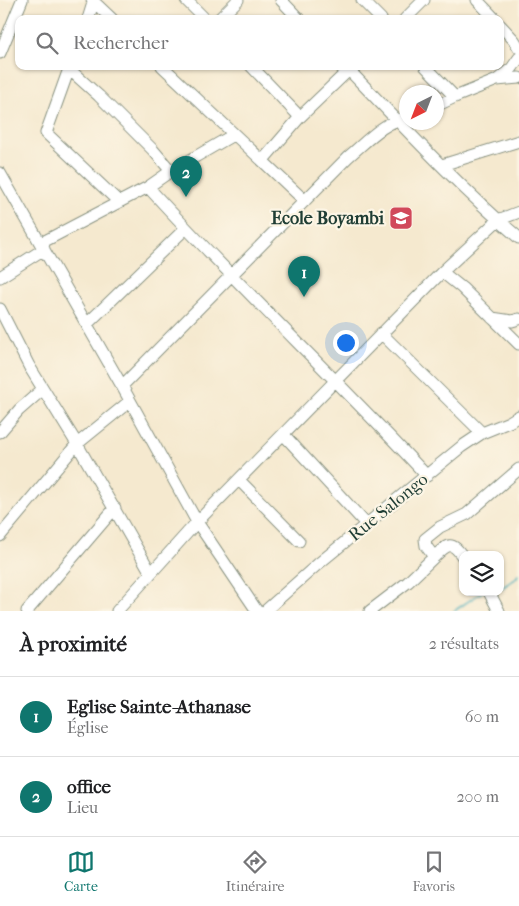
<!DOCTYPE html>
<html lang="fr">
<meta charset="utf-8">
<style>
:root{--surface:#fff;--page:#f2f2f2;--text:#202124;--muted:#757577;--line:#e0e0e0;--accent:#0f766e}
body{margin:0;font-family:"IM FELL French Canon",serif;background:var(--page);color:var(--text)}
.controls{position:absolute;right:15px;bottom:15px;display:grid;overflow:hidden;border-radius:10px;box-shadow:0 1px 4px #0004}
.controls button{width:45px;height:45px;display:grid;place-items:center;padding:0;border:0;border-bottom:1px solid var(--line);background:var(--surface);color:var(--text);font:25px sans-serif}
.compass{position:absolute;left:399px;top:85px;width:45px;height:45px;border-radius:50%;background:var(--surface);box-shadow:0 1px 4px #0004;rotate:222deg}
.you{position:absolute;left:345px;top:342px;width:18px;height:18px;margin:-12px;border:4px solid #fff;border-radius:50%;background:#1a73e8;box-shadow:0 0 0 8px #1a73e833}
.badge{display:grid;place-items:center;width:32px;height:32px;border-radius:50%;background:var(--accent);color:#fff;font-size:16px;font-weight:700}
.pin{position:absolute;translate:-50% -41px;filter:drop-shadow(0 1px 2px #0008)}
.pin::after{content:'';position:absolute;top:26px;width:18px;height:15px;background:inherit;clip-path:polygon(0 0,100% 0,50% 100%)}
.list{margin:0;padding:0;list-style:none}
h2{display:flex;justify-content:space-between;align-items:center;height:65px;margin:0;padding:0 20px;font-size:21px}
h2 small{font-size:16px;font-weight:400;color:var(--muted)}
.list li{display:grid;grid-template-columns:32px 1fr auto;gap:15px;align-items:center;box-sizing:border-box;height:80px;padding:0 20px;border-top:1px solid var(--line)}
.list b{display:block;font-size:19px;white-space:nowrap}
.list p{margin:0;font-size:16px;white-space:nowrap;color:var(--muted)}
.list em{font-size:16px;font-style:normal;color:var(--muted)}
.icon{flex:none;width:28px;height:28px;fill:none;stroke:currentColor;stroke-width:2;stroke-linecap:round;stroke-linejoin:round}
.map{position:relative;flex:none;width:519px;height:611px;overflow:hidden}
.search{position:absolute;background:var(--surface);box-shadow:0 1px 4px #0004;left:15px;right:15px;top:15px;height:55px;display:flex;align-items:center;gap:12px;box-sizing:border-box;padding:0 18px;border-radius:10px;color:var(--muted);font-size:19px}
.sheet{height:225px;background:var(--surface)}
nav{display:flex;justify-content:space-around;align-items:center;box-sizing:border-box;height:70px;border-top:1px solid var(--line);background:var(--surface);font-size:14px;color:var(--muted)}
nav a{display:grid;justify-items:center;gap:2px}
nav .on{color:var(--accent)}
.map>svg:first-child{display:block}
</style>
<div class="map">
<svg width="519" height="611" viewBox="0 0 519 611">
<rect width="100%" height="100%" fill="#fcf5e5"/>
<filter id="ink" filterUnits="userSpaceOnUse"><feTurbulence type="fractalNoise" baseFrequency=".02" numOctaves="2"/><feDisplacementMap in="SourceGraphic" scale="10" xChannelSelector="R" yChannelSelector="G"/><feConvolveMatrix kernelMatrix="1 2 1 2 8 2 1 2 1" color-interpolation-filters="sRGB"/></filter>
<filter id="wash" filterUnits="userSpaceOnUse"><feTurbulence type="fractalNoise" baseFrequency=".0096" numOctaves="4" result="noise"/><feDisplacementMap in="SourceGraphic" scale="20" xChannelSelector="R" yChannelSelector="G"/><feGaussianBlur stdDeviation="1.12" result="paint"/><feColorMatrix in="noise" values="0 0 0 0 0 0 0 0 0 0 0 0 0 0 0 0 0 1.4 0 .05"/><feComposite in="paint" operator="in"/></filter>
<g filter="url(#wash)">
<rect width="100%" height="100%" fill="#f5e9cf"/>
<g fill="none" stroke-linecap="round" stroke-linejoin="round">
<path stroke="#3faebb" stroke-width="2" d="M500,589L515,579L519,574
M454,611L482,592"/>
</g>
</g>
<g filter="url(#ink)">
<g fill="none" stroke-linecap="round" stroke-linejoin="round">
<g stroke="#8a9382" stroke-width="13">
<path id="minor" d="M92,0L112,19
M186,0L205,19
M281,0L299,19
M362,0L381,19
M477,0L495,19
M88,19L94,0
M219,19L238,0
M405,19L424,0
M500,25L514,40L519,48
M0,53L22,0
M70,66L46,133L119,202
M162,66L305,201
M251,66L300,117
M345,66C402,125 457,185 519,238
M425,66L455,97
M69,69L99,96L153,150L171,171
M497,80L512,68L519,58
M436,106L455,97L497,80L519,78
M263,160L300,117L353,66
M442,165L519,141
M0,173L122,386L197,522L257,611
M148,187C238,286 336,378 427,476
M41,243L148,187L171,171L233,135
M442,272L462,288L519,344
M0,277L44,249
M0,309L29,366L77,444L151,573
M492,318L512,321L519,319
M87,324L186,228
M381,333L482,433
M122,386L348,157C365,143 384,121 406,118
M0,432L19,410L43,389
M284,435L366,524
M239,480L299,541
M0,536L77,444L130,401
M434,557C448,544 451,540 463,557
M489,592L499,611
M27,611L115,508
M117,611L197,522L442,272L498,220L519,212
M265,611L318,564L461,447L482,433L509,422L519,416
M370,611L408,582L434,557L426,546L425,539L440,527L467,514L519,469"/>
</g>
<use href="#minor" stroke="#fff" stroke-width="11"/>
</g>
</g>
<defs>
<g id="school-square" transform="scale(1.25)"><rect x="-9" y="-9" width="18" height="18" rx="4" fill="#d1495b" stroke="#fcf5e5"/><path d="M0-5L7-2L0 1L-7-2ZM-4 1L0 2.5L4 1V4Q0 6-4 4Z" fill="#fff"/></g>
</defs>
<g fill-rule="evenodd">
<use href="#school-square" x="401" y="218"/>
</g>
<g text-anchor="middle" stroke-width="4.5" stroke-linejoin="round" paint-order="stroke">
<g font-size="18" font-weight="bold" fill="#1f3d34" stroke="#fcf5e5" text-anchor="end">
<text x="384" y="224">Ecole Boyambi</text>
</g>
<g font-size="18" fill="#1f3d34" stroke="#fcf5e5">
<text transform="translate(388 507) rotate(-39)" y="6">Rue Salongo</text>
</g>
</g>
</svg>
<div class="controls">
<button><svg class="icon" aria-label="layers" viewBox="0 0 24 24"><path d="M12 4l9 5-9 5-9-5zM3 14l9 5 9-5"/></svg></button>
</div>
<svg class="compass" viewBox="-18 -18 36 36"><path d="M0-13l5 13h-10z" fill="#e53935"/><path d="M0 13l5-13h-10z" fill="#757577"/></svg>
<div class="you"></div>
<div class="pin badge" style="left:304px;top:297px">1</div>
<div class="pin badge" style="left:186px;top:197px">2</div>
<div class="search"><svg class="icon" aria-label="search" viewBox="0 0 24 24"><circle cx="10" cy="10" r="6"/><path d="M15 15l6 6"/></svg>Rechercher</div>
</div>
<section class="sheet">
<h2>À proximité<small>2 résultats</small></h2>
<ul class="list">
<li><span class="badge">1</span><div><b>Eglise Sainte-Athanase</b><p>Église</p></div><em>60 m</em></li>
<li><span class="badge">2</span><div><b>office</b><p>Lieu</p></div><em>200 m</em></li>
</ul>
</section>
<nav>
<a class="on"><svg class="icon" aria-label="map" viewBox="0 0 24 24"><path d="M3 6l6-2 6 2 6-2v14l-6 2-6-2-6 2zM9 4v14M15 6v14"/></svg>Carte</a>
<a><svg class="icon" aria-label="directions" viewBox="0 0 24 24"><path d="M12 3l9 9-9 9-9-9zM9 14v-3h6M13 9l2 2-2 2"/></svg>Itinéraire</a>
<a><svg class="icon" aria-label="saved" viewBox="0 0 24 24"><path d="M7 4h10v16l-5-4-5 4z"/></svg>Favoris</a>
</nav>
